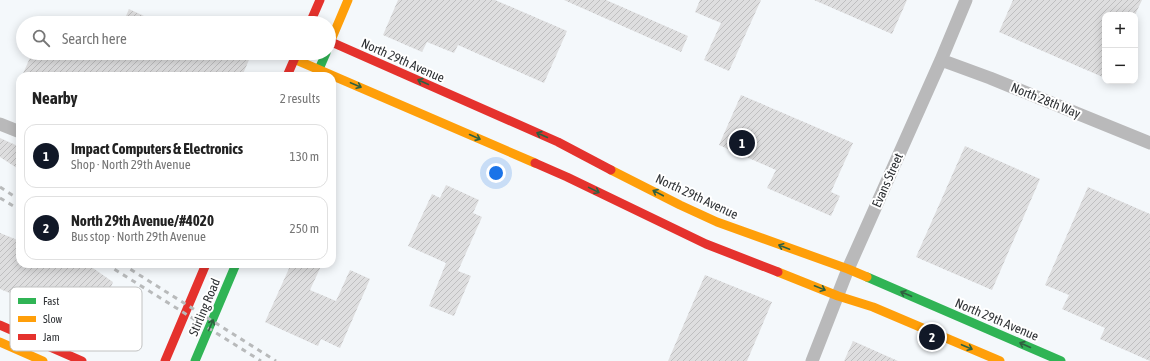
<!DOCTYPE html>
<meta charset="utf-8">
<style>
:root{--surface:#fff;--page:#f2f2f2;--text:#222;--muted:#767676;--line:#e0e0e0;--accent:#111827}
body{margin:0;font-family:"Asap Condensed",sans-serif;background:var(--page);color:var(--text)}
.controls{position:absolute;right:12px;top:12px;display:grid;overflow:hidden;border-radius:8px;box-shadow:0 2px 10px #0003}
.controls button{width:36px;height:36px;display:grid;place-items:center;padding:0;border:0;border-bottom:1px solid var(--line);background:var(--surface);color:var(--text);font:20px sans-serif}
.you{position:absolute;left:496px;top:173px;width:14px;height:14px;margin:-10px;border:3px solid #fff;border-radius:50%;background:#1a73e8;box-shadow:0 0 0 6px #1a73e833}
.badge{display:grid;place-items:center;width:26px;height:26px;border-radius:50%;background:var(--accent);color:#fff;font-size:13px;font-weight:700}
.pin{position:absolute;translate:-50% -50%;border:2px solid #fff;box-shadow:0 1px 4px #0006}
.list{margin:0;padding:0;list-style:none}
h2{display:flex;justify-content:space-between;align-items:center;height:52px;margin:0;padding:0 16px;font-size:17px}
h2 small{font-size:13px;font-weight:400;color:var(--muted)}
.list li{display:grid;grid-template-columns:26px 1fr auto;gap:12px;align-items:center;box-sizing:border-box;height:64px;margin:0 8px 8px;padding:0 8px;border:1px solid var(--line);border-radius:12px}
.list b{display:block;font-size:15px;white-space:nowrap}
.list p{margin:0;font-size:13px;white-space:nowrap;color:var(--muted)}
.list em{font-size:13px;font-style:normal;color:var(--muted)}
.icon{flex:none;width:22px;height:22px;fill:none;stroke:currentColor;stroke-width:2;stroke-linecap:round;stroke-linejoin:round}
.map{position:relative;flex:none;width:1150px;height:361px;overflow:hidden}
.search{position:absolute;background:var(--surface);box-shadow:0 2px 10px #0003;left:16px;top:16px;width:320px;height:44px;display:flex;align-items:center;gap:10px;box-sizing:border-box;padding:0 14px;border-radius:22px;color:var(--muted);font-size:15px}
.panel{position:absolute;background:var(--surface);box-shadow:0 2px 10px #0003;left:16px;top:72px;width:320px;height:196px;border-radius:12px}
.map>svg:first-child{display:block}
</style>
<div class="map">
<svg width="1150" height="361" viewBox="0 0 1150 361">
<defs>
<pattern id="building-hatch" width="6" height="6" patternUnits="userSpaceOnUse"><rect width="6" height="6" fill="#dededf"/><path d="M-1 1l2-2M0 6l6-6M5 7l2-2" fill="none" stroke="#bfbfc0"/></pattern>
</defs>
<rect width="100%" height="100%" fill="#f4f8fb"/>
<path fill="url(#building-hatch)" d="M398,0H495L567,31L544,83L458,45L454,53L427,42L422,52L383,35Z
M564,0H606L688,36L681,52Z
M700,0H761L729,71L704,60L721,23L695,12Z
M814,0H907L892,34Z
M1013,0H1142L1135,15H1105V78L999,32Z
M129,9L159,23H123Z
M32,53H252L242,76H22Z
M741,95L853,143L831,192L840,196L831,216L767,188L776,170L719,145Z
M0,138L20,147V170L0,157Z
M965,146L1040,179L992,290L916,257Z
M446,185L479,200L473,213L482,217L458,271L471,276L454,316L429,306L446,263L408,246L432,194L440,198Z
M1088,187L1150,214V361L1100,339L1105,328L1062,309L1069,295L1045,285Z
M0,233L20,241V264H87L113,282L94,328L0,289Z
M291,264H322L310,290L336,301L350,270L370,279L340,348L321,339L318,346L265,322Z
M705,275L772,302L747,361H668Z
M853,341L898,361H844Z"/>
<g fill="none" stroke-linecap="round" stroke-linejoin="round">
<path stroke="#b9b9ba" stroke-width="13" d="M941,60L990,78L1150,143
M0,124L20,132
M812,361L848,269L941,60L966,0"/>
<path stroke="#30b455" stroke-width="9" d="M316,76L326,53
M867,277L1061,361
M195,361L236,264"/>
<path stroke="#ff9f0a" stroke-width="9" d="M329,45L348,0
M294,59L535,163
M611,170L680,205L717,222L848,269L867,277
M778,272L838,296L873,307L1000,361
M0,342L43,361"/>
<path stroke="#e5322d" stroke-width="9" d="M310,23L320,0
M329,41L558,142L611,170
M287,76L297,53
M535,163L567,177L706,244L778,272
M0,325L82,361
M165,361L206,264"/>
<path stroke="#b8babb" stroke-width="3" stroke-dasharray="5 5" stroke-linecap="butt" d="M0,187L20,200
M0,198L20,210
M106,264L261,361
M122,264L276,361"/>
</g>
<defs><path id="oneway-shaft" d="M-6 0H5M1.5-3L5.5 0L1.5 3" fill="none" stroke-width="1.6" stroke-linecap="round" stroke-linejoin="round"/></defs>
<g stroke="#2f6040">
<use href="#oneway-shaft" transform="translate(423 82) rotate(-156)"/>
<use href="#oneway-shaft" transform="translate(356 85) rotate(23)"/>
<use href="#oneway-shaft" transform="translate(542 135) rotate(-156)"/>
<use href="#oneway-shaft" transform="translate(475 137) rotate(24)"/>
<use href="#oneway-shaft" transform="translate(594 190) rotate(26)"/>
<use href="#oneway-shaft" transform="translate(658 193) rotate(-152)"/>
<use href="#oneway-shaft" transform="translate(784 247) rotate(-159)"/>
<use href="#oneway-shaft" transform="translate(820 288) rotate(22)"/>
<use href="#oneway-shaft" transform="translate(906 294) rotate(-157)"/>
<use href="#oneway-shaft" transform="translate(211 325) rotate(-67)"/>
<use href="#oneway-shaft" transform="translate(1025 345) rotate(-156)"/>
<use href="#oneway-shaft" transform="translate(967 347) rotate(23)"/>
</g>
<g text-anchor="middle" stroke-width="4" stroke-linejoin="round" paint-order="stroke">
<g font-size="13" fill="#2f3235" stroke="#fff">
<text transform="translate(403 60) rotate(24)" y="5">North 29th Avenue</text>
<text transform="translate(1046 100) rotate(22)" y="5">North 28th Way</text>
<text transform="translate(887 180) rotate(-66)" y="5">Evans Street</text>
<text transform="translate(697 196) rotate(25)" y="5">North 29th Avenue</text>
<text transform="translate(204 307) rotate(-67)" y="5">Stirling Road</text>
<text transform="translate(997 319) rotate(23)" y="5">North 29th Avenue</text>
</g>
</g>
<rect x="10" y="287" width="132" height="64" rx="6" fill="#fff" stroke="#c1c2c2" stroke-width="1"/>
<rect x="18" y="298" width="18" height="6" fill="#30b455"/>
<rect x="18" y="316" width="18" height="6" fill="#ff9f0a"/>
<rect x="18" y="334" width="18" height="6" fill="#e5322d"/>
<g font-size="11" fill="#2f3235">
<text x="43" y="305">Fast</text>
<text x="43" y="323">Slow</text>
<text x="43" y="341">Jam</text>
</g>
</svg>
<div class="controls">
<button>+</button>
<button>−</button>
</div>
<div class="you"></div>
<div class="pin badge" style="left:742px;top:143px">1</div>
<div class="pin badge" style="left:932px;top:337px">2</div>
<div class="search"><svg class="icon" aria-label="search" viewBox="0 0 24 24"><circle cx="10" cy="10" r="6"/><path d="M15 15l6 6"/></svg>Search here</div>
<section class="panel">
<h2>Nearby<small>2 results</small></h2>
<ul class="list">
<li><span class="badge">1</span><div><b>Impact Computers &amp; Electronics</b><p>Shop · North 29th Avenue</p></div><em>130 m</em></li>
<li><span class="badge">2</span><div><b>North 29th Avenue/#4020</b><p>Bus stop · North 29th Avenue</p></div><em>250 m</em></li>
</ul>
</section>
</div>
